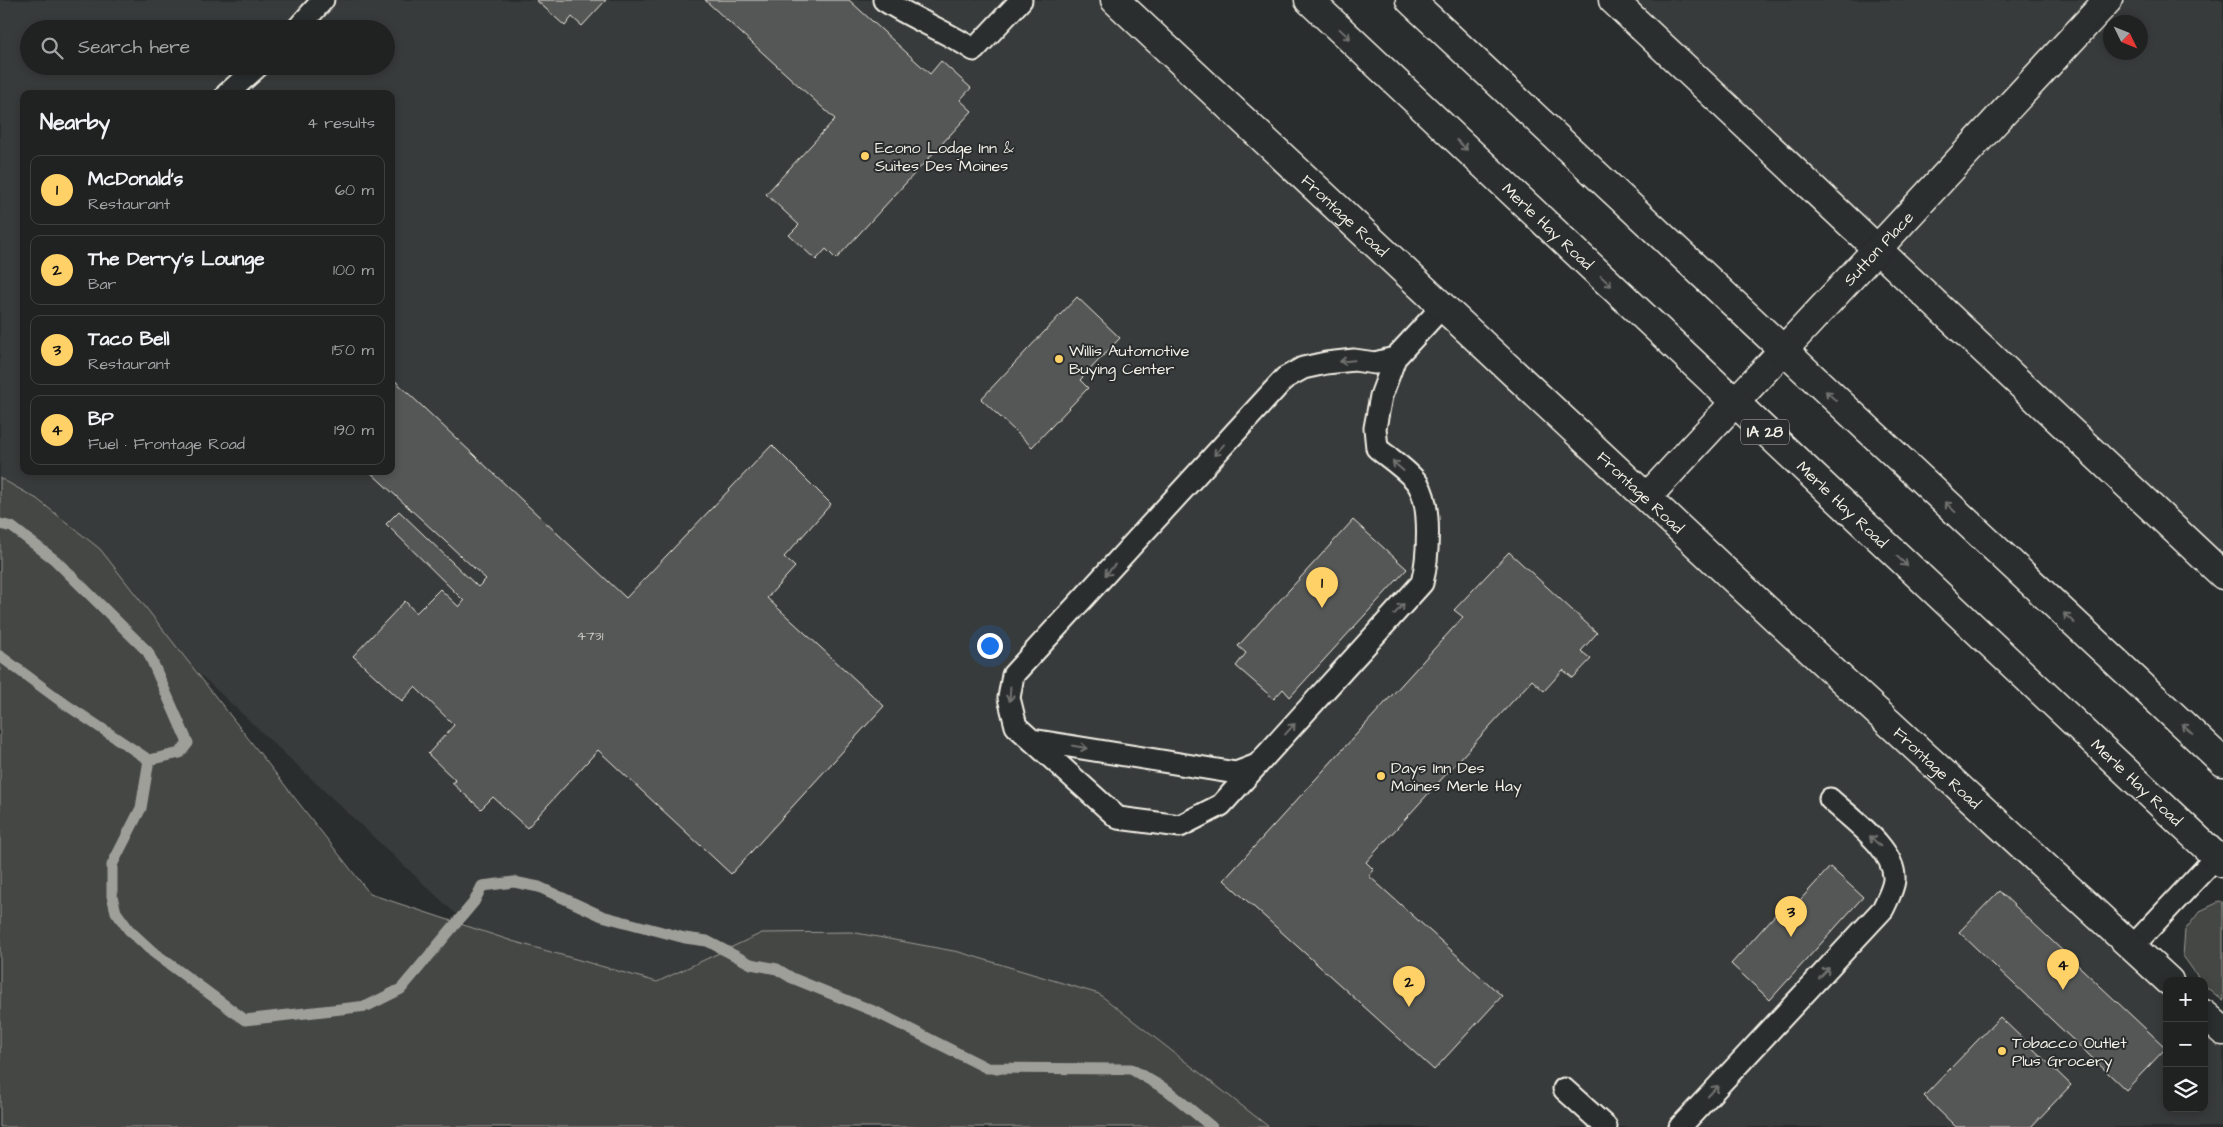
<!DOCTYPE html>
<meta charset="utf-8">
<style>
:root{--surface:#202222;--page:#282a2a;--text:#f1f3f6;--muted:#a2a4a5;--line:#3d3f40;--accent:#ffd166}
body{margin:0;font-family:"Architects Daughter",sans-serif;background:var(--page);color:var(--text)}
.controls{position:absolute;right:15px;bottom:15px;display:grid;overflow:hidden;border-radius:10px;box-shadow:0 2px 8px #0003}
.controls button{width:45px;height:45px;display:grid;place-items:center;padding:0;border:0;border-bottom:1px solid var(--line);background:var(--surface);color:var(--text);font:25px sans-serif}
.compass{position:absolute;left:2103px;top:15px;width:45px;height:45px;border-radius:50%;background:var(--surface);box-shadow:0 2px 8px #0003;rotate:133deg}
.you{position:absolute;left:989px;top:645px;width:18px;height:18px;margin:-12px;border:4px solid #fff;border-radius:50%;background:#1a73e8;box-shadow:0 0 0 8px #1a73e833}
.badge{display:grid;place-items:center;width:32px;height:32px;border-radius:50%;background:var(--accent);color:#111;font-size:16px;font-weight:700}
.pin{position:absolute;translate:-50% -41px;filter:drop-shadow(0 1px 2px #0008)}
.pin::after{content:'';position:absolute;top:26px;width:18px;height:15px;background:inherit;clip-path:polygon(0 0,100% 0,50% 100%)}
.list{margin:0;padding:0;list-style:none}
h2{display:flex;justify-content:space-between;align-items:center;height:65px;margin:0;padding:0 20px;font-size:21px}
h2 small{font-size:16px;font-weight:400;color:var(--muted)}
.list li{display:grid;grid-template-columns:32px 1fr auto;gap:15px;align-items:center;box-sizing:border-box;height:70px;margin:0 10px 10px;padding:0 10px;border:1px solid var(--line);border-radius:10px}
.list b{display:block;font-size:19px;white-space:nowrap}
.list p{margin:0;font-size:16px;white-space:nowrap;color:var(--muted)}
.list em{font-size:16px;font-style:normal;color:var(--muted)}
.icon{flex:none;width:28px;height:28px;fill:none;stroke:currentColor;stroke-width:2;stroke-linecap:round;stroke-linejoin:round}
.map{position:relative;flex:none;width:2223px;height:1127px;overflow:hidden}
.search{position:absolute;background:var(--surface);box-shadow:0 2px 8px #0003;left:20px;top:20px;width:375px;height:55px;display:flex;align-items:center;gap:12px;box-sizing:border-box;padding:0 18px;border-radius:28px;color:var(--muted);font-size:19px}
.panel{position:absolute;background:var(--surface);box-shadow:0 2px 8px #0003;left:20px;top:90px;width:375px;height:385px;border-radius:10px}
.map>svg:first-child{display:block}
</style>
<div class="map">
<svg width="2223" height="1127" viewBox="0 0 2223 1127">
<rect width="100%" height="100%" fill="#2a2d2e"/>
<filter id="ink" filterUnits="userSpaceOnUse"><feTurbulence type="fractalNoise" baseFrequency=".02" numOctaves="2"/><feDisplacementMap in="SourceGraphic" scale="10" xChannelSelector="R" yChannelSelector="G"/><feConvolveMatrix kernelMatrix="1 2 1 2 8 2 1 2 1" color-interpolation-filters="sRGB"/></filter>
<g filter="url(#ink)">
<path fill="#373a3a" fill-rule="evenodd" d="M0,0H1115L2167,981V1108H2204V1014L2223,1031V1127H683L0,487ZM29,29H386V66H29ZM24,94H391V471H24Z
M1613,0H2223V575ZM2110,22H2140V52H2110Z"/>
<path fill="#444645" stroke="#9c9c96" d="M0,478L37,499L100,549L370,894L512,941L657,982L762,933L851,932L959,952L1099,994L1269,1127H0Z
M2219,902L2223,903V1001L2204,985V981H2201L2183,956L2185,930L2200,911Z"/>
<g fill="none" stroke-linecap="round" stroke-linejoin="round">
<path stroke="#9f9f9a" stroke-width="11" d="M0,524L12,527L55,560L148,652L188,743L180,753L149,760L65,704L0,656
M149,760L141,808L112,865V896L116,912L129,930L153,952L245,1020L367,1006L401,989L474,902L482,886L514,882L539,887L602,916L685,938L707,941L751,964L777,969L792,978L876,1012L987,1068L1131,1069L1167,1090L1212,1127"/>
</g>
<path fill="#555756" stroke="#f4f1e8" d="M536,0H606L582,26L572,17L565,26Z
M705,0H849L930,74L941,61L971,88L960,100L972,111L836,259L826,249L816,260L789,235L799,225L766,194L835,119Z
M1077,297L1120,338L1080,380L1088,388L1032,447L981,399Z
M391,377L626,598L772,445L831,504L784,557L795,567L767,598L884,706L731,874L598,750L527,828L493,797L481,809L452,783L456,781L428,754L454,725L415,687L402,701L353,656L405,601L416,613L440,589L459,607L464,601L386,524L399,511L478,587L486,579L369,471H391Z
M1353,520L1407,569L1290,697L1283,689L1274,699L1236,666L1246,653L1238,646Z
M1509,552L1597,633L1581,651L1591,659L1573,678L1563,670L1544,691L1532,680L1366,862L1374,870L1369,876L1502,996L1434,1070L1224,880L1463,617L1454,610Z
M1830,867L1863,897L1770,1000L1731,964L1785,904L1791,910Z
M1999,891L2166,1048L2126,1090L1959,932Z
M2000,1017L2071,1085L2031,1127H1956L1924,1096Z"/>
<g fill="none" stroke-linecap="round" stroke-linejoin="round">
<g stroke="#f4f1e8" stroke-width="25">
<path id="service" d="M884,0C913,19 946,31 974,50L1021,0
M297,29L323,0
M227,94L258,66
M1395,358L1375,363L1354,360L1326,363L1303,368L1285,378L1013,675L1009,698L1016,726L1118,818L1180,826L1221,805L1422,583C1428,560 1432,505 1418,484C1410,472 1389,458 1377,448L1375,428L1381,396L1395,358L1443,306
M1032,740L1236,773L1257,765
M2132,947L2216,857
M1564,1089L1606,1127
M1680,1127L1883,909C1887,900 1893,890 1894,880C1896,849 1850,818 1830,799"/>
</g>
<g stroke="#f4f1e8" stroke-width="31">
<g id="minor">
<path id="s1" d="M1115,0L1784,626L2169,981"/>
<path d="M1613,0L2223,575"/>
<path id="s2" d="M1648,496L2108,0"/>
<path d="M2204,1014L2223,1031"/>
</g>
</g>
<g stroke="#f4f1e8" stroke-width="31">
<g id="primary">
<path id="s3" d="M1309,0L2223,863"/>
<path d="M1410,0L2223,762"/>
</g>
</g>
<use href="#service" stroke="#2a2d2e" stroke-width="21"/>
<use href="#minor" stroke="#2a2d2e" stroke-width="28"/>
<use href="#primary" stroke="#2a2d2e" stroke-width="28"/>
</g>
<defs><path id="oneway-shaft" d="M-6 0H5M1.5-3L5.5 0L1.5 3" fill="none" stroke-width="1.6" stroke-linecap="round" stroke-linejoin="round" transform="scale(1.25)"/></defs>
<g stroke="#71726f">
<use href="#oneway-shaft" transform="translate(1345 34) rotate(43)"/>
<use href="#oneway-shaft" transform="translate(1462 145) rotate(43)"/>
<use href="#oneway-shaft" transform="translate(1606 281) rotate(43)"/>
<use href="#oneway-shaft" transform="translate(1347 361) rotate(175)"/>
<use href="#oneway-shaft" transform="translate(1831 396) rotate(-137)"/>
<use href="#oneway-shaft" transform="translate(1219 450) rotate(132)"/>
<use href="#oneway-shaft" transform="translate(1398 466) rotate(-139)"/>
<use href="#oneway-shaft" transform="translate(1950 507) rotate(-137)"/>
<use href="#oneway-shaft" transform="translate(1902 561) rotate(43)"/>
<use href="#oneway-shaft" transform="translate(1110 570) rotate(132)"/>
<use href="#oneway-shaft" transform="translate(1399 609) rotate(-48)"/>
<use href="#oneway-shaft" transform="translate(2069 618) rotate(-137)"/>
<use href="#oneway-shaft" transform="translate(1010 694) rotate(93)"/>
<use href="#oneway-shaft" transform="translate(1290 729) rotate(-48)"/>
<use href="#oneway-shaft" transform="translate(2187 729) rotate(-137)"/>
<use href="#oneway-shaft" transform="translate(1080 747) rotate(9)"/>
<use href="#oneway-shaft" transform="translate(1875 841) rotate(-137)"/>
<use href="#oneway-shaft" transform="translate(1824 973) rotate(-47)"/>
<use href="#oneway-shaft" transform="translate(1713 1091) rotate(-47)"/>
</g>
</g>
<g fill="#ffd166" stroke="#2a2d2e" stroke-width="2">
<circle cx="865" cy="156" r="5"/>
<circle cx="1059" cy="359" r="5"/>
<circle cx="1381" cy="776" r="5"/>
<circle cx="2002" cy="1051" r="5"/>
</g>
<g text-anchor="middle" stroke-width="4" stroke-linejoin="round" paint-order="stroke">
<g font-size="14" fill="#cccac4">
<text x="590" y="640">4731</text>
</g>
<rect fill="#2a2d2e" stroke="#b7b6b0" stroke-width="1" x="1741" y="419.5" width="48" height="25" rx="4"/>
<g font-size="15" font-weight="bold" fill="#f4f1e8">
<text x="1765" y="437">IA 28</text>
</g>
<g font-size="16" fill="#f4f1e8" stroke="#2a2d2e" text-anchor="start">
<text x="875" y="153">Econo Lodge Inn &amp;<tspan x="875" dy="18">Suites Des Moines</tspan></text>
<text x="1069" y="356">Willis Automotive<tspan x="1069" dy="18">Buying Center</tspan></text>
<text x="1391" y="773">Days Inn Des<tspan x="1391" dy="18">Moines Merle Hay</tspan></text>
<text x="2012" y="1048">Tobacco Outlet<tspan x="2012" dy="18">Plus Grocery</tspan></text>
</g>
<g font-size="16" fill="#f4f1e8" stroke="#2a2d2e">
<text dy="6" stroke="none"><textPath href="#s1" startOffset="315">Frontage Road</textPath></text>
<text dy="6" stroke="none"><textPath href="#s3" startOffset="329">Merle Hay Road</textPath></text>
<text dy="6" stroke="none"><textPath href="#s2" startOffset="338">Sutton Place</textPath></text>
<text dy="6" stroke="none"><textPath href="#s1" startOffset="720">Frontage Road</textPath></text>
<text dy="6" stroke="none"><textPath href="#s3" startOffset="734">Merle Hay Road</textPath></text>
<text dy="6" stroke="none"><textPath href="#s1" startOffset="1125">Frontage Road</textPath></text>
<text dy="6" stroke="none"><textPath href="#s3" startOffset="1139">Merle Hay Road</textPath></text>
</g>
</g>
</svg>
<div class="controls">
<button>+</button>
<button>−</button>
<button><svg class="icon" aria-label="layers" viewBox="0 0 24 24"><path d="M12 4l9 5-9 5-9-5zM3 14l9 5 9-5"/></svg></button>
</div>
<svg class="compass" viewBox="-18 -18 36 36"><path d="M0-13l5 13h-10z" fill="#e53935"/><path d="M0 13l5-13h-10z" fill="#a2a4a5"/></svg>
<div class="you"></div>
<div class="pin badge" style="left:1322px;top:608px">1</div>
<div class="pin badge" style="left:1409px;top:1007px">2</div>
<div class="pin badge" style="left:1791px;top:937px">3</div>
<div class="pin badge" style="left:2063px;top:990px">4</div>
<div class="search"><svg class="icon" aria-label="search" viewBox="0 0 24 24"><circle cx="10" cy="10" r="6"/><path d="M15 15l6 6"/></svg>Search here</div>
<section class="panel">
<h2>Nearby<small>4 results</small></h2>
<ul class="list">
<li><span class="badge">1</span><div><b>McDonald's</b><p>Restaurant</p></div><em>60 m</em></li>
<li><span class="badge">2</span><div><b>The Derry's Lounge</b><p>Bar</p></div><em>100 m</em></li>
<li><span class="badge">3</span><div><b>Taco Bell</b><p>Restaurant</p></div><em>150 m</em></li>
<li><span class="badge">4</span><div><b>BP</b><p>Fuel · Frontage Road</p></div><em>190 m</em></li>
</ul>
</section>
</div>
